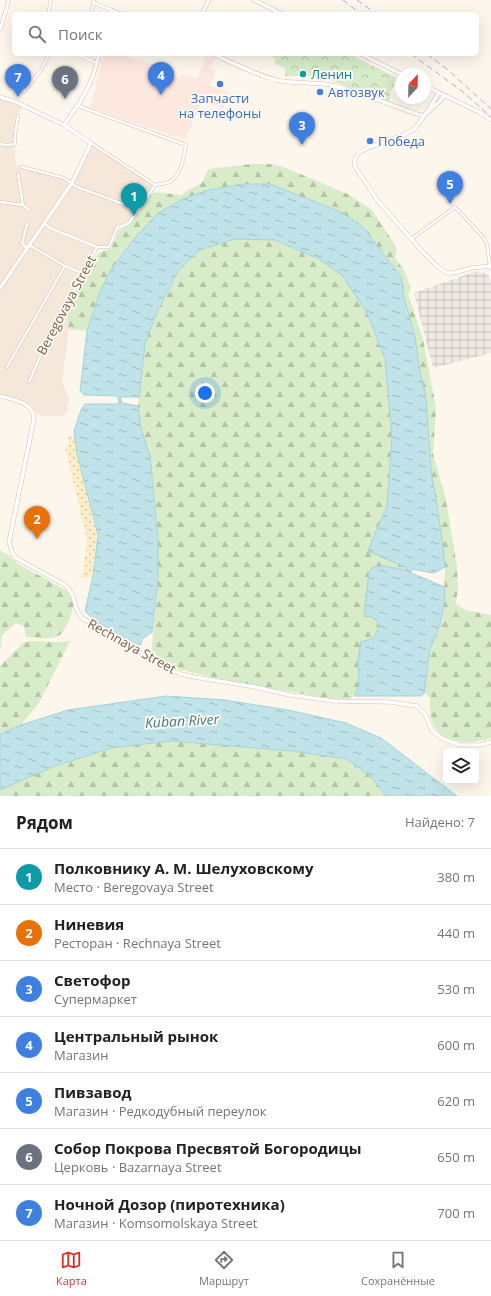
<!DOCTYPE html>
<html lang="ru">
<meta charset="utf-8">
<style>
:root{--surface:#fff;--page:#f2f2f2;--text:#202124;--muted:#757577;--line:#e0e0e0;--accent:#d93025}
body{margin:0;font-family:"Open Sans",sans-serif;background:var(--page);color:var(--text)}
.controls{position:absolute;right:12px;bottom:12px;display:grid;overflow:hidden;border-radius:6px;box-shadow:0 4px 16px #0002}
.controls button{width:36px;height:36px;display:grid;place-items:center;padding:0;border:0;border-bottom:1px solid var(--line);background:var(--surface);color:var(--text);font:20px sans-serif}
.compass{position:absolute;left:395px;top:68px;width:36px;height:36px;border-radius:50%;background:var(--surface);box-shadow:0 4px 16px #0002;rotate:22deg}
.you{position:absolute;left:205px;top:393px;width:14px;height:14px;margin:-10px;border:3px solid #fff;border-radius:50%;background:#1a73e8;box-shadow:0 0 0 6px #1a73e833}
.badge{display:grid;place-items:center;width:26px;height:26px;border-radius:50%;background:var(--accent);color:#fff;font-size:13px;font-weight:700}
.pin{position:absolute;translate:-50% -33px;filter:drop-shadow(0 1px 2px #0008)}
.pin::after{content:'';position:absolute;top:21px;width:14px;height:12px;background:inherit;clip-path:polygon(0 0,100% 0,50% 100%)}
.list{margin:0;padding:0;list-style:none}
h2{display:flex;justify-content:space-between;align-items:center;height:52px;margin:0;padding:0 16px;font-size:17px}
h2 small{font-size:13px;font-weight:400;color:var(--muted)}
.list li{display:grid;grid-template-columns:26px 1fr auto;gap:12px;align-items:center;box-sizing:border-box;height:56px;padding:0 16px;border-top:1px solid var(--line)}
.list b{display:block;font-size:15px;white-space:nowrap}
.list p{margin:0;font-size:13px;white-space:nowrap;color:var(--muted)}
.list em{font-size:13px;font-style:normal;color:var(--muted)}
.icon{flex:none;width:22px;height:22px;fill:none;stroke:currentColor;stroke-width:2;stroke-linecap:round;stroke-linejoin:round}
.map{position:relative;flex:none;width:491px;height:796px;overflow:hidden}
.search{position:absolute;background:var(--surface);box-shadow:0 4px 16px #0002;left:12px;right:12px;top:12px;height:44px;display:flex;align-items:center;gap:10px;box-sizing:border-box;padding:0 14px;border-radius:6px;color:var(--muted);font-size:15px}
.sheet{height:444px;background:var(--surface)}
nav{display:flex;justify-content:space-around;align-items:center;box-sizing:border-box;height:56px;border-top:1px solid var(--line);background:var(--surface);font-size:11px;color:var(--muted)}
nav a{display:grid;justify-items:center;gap:2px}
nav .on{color:var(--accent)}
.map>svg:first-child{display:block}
</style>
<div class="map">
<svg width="491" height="796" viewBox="0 0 491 796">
<defs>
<pattern id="industrial-grid" width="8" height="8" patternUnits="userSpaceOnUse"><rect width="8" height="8" fill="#efe9e4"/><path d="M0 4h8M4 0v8" fill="none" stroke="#c7c0bb"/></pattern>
<pattern id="forest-firs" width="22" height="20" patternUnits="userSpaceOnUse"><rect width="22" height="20" fill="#d8ecc9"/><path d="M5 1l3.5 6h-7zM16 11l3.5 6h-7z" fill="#b4c2a5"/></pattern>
<pattern id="sand-dots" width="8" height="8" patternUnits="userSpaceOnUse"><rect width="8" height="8" fill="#fcefc7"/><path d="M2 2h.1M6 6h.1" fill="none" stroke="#d1c5a4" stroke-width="1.8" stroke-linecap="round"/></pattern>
<pattern id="park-crowns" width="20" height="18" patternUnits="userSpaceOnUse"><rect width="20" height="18" fill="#d8ecc9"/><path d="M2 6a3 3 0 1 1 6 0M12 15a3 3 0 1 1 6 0" fill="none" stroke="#b4c2a5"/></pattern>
<pattern id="water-ripples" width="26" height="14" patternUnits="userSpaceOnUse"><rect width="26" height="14" fill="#bfe3e8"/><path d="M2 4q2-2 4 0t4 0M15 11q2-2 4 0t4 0" fill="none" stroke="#a0bbbe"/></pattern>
</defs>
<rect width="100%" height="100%" fill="#fdf6ec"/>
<path fill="#f5e8da" d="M0,97L23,106L18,116L15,144L16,165L64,178L72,183L91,143L155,185L129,223L117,228L109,247H97L67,309V320L69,329L62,382L70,399L67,404L68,411L63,416H43L34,412L29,407L0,396Z"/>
<path fill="#fde8e0" d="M104,54H126V56L163,68L164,74L178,78L180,77L181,74L197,79L207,55L215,58L210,69L216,71L210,85L230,93L228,97L234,100L231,106L225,103L223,109L203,100L185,139L177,136L176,137L90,108Z"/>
<path fill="url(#industrial-grid)" d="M477,271L488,274L491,282V353L433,368L414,293Z"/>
<path fill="url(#forest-firs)" d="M252,164H273L286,168L348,194L372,210L397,248L395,258L404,270L411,288L408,294L423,339L436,408L433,454L446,499L457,567L458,587L456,604L466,610L491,615V738C474,744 447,745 435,728C429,719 430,708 430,697L424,693L430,649L440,625L444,604L445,563L439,517L431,470L426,398L419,366L415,336L404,298L401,277L242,184L208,190L185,198L134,239L110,271L99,294L87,331L69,329C68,323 66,317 67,311C67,305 92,261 97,255C100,251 106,250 111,249L119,230L131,223L134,216L153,192L182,195L186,191L202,183L208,169Z
M235,239L275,240L319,259L342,275L367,313L385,359L392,437L387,507L378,526L407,568V570L382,566L376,619L379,626L374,638L358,660L359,686L351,699H334L227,681L178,669L151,655L158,578V538L150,456L141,429L138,406L145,344L157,312L178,271L200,250Z
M0,551L9,555L18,564L66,590C70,594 74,601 73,607C73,612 64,633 60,635C51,641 36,637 26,637L24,626L16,623L2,635L0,653Z
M30,641L56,642L70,641L39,703L21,725L0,734V666L23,643Z
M171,741L292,751L347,759L371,777L386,796H0V790L55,766L111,748Z"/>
<path fill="url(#sand-dots)" d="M74,435L77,454L97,535L92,577L82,578L87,540L65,447L69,446L67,436Z"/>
<path fill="url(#park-crowns)" d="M268,54H349L397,78L391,91L389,102L332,81L312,76H285V68L274,63L276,59L267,55Z"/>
<path fill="url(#water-ripples)" stroke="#a5d3da" d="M242,184H270L343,213L363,227L401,277L404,298L415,336L419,366L426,398L431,470L439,517L445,563V567L434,573L411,569V573L445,587L444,604L440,625L430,649L424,693L422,696H355V693L359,686L358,660L361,642L374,638L379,626L376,619L364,615L369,572L373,567L383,566L406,570L407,568L368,551L378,526L387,507L392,437L385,359L367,313L342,275L319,259L275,240L235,239L200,250L178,271L157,312L145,344L139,397H120L122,403L138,406L141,429L150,456L158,538V578L152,632L142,639L141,645L134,643L96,622L85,611L93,576L98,535L77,454L74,431L81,410L85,404H119L118,396L84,395L80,391L87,331L99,294L110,271L134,239L158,213L185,198L208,190Z
M166,696L225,700L288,710L346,723L381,738L457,796H386L371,777L347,759L292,751L171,741L111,748L55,766L0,790V734L21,725L68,710Z"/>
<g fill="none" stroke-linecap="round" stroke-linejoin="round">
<g stroke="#d1beb0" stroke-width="3.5">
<path id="minor" d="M94,3L111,10
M48,14L51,0
M91,14L94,0
M75,54L97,63
M24,92L41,70L49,54
M78,106L186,145C184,157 181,178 167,183C163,184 159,184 155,185
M91,143L155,185
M0,144L7,145L15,144V134L18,116
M22,167L64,178L77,187L137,209
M18,174L23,205L29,210
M0,202L23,205
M27,224L22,244L27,248
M45,224L50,228L97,247
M411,239L455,207L483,237L487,244L490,266
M29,245L65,266L84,274
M7,367L65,266
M29,382L49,336L60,318L97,247H109L117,228L129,223L155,185"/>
</g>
<g stroke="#d1beb0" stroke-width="4">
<path id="tertiary" d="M202,14L209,0
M0,30L9,0"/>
</g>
<g stroke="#d6c0b0" stroke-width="4.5">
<path id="secondary" d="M254,0L282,14
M110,14L111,10L121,14
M213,54C233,63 254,74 276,80C297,85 318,80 339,87C368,95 395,107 423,116
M361,54L401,74
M425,86L479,112L491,120
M439,93C433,102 421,122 414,129C401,139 365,145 357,155C354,159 354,162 355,167L378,201L420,249L438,267L447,273H453L472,268L490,266L491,268
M0,97L16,102L64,125L91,143L72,183L0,288
M427,113L441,100L444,95
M64,125C82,100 93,84 99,54
M0,396C14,400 33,402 34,419L9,542L12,552L16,558L65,585C78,597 72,607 82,618L159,664L181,674L194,677L255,687L290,695L333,701L389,702L417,706L425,714L432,731L443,739L460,745H480L491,742"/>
</g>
<use href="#minor" stroke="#fff" stroke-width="2.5"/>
<use href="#tertiary" stroke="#fff" stroke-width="3"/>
<use href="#secondary" stroke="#fff" stroke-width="3.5"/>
<path stroke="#b9a8c9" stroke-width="1" stroke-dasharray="6 4" stroke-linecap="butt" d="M343,0L361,14
M357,0L376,14
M411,54L462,91L491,117
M427,54L447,69L491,109"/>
</g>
<circle fill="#0f9aa8" stroke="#fffaf3" stroke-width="1.5" cx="303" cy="74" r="4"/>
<g fill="#3f7fe0" stroke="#fffaf3" stroke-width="1.5">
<circle cx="220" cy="84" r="4"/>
<circle cx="320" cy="92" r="4"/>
<circle cx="370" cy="141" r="4"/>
</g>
<g text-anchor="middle" stroke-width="3.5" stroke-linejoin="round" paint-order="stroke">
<g font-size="13" fill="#0d838f" stroke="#fffaf3" text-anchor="start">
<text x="311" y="79">Ленин</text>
</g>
<g font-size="13" fill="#366cbe" stroke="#fffaf3" text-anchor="start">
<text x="328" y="97">Автозвук</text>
<text x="220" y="103" text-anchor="middle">Запчасти<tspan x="220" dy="15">на телефоны</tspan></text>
<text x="378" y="146">Победа</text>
</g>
<g font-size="13" fill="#7a5c4d" stroke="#fffaf3">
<text transform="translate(66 305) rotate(-62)" y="5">Beregovaya Street</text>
<text transform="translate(132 646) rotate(29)" y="5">Rechnaya Street</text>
</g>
<g font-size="14" font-style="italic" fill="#437c86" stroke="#fffaf3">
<text transform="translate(182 721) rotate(-3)" y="5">Kuban River</text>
</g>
</g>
</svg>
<div class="controls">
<button><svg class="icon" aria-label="layers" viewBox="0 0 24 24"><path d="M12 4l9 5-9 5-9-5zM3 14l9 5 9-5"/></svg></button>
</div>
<svg class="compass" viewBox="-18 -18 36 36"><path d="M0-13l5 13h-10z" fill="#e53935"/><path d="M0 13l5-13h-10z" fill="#757577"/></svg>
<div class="you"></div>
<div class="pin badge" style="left:134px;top:216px;background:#0f9aa8">1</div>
<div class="pin badge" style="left:37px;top:539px;background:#e8710a">2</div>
<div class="pin badge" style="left:302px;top:145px;background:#3f7fe0">3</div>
<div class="pin badge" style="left:161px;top:95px;background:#3f7fe0">4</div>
<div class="pin badge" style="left:450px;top:204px;background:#3f7fe0">5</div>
<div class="pin badge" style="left:65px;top:99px;background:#6b7280">6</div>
<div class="pin badge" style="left:18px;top:97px;background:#3f7fe0">7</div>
<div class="search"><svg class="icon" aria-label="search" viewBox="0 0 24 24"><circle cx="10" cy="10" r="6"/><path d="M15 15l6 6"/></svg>Поиск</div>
</div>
<section class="sheet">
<h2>Рядом<small>Найдено: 7</small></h2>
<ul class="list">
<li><span class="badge" style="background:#0f9aa8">1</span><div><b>Полковнику А. М. Шелуховскому</b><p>Место · Beregovaya Street</p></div><em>380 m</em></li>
<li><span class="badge" style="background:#e8710a">2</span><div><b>Ниневия</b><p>Ресторан · Rechnaya Street</p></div><em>440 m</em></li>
<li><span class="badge" style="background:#3f7fe0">3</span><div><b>Светофор</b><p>Супермаркет</p></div><em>530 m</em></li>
<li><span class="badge" style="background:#3f7fe0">4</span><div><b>Центральный рынок</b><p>Магазин</p></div><em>600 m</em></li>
<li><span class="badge" style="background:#3f7fe0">5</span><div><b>Пивзавод</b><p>Магазин · Редкодубный переулок</p></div><em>620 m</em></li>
<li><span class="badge" style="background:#6b7280">6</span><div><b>Собор Покрова Пресвятой Богородицы</b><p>Церковь · Bazarnaya Street</p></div><em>650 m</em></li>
<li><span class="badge" style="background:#3f7fe0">7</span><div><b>Ночной Дозор (пиротехника)</b><p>Магазин · Komsomolskaya Street</p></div><em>700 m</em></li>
</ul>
</section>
<nav>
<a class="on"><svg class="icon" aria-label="map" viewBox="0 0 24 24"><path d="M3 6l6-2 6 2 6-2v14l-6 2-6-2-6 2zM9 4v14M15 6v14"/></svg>Карта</a>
<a><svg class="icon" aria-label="directions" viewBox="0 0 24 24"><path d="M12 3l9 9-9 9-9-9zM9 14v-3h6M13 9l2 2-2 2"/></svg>Маршрут</a>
<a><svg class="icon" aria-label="saved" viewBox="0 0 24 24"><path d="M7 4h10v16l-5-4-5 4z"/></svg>Сохранённые</a>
</nav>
